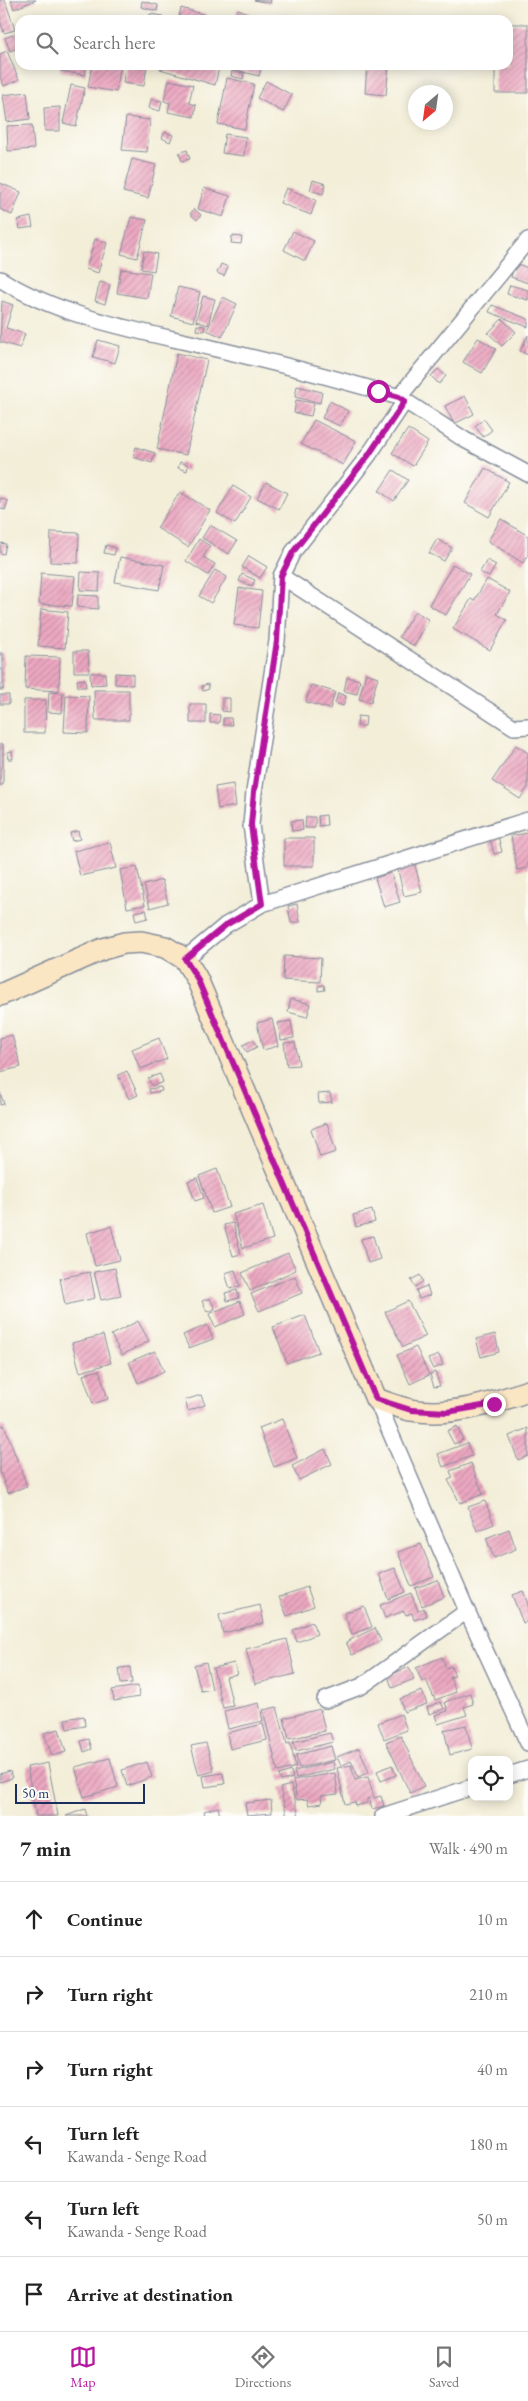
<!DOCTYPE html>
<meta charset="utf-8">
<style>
:root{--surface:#fff;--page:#f6f6f6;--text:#222;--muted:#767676;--line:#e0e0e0;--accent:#b5179e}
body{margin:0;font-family:"EB Garamond",serif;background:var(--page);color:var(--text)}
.controls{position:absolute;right:15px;bottom:15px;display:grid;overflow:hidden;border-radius:10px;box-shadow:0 2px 12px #0003}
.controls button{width:45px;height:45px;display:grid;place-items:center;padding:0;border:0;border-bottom:1px solid var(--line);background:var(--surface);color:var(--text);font:25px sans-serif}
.compass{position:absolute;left:408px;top:85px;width:45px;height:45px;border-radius:50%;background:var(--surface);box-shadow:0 2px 12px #0003;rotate:209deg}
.scale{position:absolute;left:15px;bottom:12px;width:130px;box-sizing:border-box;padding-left:5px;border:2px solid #1b2f5e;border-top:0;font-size:14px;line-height:18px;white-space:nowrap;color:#1b2f5e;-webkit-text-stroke:4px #fdfcf7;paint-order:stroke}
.stop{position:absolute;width:15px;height:15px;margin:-11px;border:4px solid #b5179e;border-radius:50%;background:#fff}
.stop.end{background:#b5179e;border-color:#fff;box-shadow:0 1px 5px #0008}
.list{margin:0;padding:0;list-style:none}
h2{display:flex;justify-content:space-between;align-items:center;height:65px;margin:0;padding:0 20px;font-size:21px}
h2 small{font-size:16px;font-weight:400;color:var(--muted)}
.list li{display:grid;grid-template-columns:32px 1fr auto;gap:15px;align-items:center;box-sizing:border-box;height:75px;padding:0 20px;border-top:1px solid var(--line)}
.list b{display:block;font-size:19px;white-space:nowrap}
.list p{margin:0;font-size:16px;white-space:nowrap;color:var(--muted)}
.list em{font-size:16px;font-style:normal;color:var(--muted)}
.icon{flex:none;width:28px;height:28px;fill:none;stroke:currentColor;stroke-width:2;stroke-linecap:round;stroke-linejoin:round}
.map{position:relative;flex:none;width:528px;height:1816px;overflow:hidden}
.search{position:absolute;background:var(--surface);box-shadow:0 2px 12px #0003;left:15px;right:15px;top:15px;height:55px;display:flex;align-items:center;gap:12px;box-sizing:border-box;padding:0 18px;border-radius:15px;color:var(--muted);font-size:19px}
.sheet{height:515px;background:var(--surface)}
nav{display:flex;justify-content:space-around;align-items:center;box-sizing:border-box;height:70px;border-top:1px solid var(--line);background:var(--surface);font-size:14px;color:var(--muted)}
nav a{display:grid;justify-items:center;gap:2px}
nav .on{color:var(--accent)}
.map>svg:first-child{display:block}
</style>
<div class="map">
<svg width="528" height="1816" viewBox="0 0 528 1816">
<defs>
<pattern id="building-hatch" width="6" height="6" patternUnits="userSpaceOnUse" patternTransform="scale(1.25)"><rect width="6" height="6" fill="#eda8c1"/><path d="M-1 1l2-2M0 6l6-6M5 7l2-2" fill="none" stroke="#bf89a0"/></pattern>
</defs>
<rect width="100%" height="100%" fill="#fdfcf7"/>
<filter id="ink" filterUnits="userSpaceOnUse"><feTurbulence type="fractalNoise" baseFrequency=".02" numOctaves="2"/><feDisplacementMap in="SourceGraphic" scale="10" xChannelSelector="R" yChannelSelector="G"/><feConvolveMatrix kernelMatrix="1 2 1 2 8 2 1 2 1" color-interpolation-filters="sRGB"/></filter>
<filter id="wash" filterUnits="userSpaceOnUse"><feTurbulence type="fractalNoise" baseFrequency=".0096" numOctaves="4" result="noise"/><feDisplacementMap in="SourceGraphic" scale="20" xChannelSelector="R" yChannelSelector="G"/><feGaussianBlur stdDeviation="1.12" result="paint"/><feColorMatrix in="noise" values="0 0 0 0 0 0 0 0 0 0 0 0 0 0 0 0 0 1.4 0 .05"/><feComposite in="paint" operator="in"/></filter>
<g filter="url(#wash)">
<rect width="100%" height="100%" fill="#f3eed8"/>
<g id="blocks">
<path fill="url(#building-hatch)" d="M0,0H5L15,30L4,33L0,20Z
M11,0H36L14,9Z
M254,0H271L270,3Z
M142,1L158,5L157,11L141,7Z
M181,8L206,15L204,20H178Z
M238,9L250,14L247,20H233Z
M150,14L163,16L162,20H149Z
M508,24H528V93H495V65H508Z
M20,32V47L10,51L5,38Z
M7,51L19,80L4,86L0,77V54Z
M61,65H87L85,75L60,71Z
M92,65H121L116,92L88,87Z
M125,65H147L144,86L123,83Z
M161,65H208L219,68L215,85L160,69Z
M233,65H262L259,76L232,69Z
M367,65H389L386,95L365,93Z
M232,71L244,73L243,79L231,76Z
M227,78L254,84L245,129L218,124Z
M169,80L193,85L189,103L196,105L194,117L168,112L170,103L164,101Z
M266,81L292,95L283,112L257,98Z
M71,85L85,88L76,126L63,123Z
M27,92L30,119L7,122L3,95Z
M151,99L162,101L160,111L149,108Z
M60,107V131H45L44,108Z
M126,117L150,120L147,152L122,150Z
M32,125L34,149L8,151L7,126Z
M165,132L173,135L170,142L162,138Z
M225,134L246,137L244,156L222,153Z
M187,150L190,159L182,161L179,153Z
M132,159L156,165L148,198L123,192Z
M313,180L326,184L323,194L310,190Z
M0,183L21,192L12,215L0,209Z
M204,188L230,196L223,217L198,209Z
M286,188L316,200L311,215L280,203Z
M194,209L201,215L197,220L190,214Z
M31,217L33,227L20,229L18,220Z
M131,217L147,220L137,258L121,254Z
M293,231L314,241L305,261L284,250Z
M232,236L242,237L241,244L231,243Z
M95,239L107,243L98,273L86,269Z
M144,251L157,254L154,271L141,269Z
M515,263L528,268V283L511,277Z
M221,264L228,267L224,276L217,273Z
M121,269L151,273L147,298L117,293Z
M100,282L110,285L105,304L95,301Z
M510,285L528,290V300L507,294Z
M178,287L200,292L193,322L171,316Z
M203,296L215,299L208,325L196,321Z
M223,297L237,304L222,337L207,330Z
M2,301L13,305L6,328L25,334L20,348L0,342Z
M492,305L528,319V327L489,312Z
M502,319L516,332L502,346L488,333Z
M197,325L205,326L204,331L196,330Z
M528,335V355L520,351Z
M478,338L496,349L482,373L463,362Z
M98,340L120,346L115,363L93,357Z
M177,353L207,360L186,455L157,449Z
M438,369L446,376L439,384L431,376Z
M297,386L322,392L320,403L295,397Z
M465,396L474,414L454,424L445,406Z
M296,400L314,403L311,416L294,413Z
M330,401L348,411L340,426L322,418Z
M484,419L492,430L483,437L475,426Z
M314,420L356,441L343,465L301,444Z
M408,429L428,442L413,466L392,453Z
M136,447L155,453L152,463L133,457Z
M180,462L188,465L187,471L178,468Z
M485,468L509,482L489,517L465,503Z
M393,470L408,480L394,501L379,491Z
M266,482L287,493L279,509L257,498Z
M233,486L251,497L235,524L217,513Z
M180,492L210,510L188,547L157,528Z
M0,498L8,501L5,510L0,508Z
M501,519L528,536V555L523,563L488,541Z
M210,525L237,541L229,554L202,538Z
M51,532L79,533L78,563L50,562Z
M199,539L210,546L203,557L215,564L208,575L186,561Z
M437,539L452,548L444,561L429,553Z
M0,543L6,544L4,554L0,553Z
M106,545L116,548L114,555L104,553Z
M249,556L267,567L260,578L242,567Z
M120,557L164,565L159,590L115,582Z
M487,560L496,565L489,577L480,572Z
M453,564L470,574L446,615L429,605Z
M215,570L227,577L211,603L199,596Z
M81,572L100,573L99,591L80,590Z
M41,573L75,576L72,606L39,604Z
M242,574L255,580L252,586L239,581Z
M487,579L510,592L497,614L507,620L490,650L453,629L471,599L474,601Z
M239,588L262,591L258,628L234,625Z
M78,595L98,596V609L77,607Z
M41,609L68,612L65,648L38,646Z
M415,611L429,620L414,646L399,637Z
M74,651H88L89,672H74Z
M0,653H3V690H0Z
M26,656L60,657L59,691L25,689Z
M90,673H105L106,684L91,685Z
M115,673L133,674V685L115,684Z
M366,673L378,677L371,702L359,699Z
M347,677L360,680L357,694L344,691Z
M85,679L86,687H78L77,680Z
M208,684L209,689L203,691L202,686Z
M311,685L335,692L330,709L306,702Z
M94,690H129V720H95Z
M49,692L63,693L62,713L48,712Z
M338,693L346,696L343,706L335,703Z
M0,695H9V704H0Z
M66,695L89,696L88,733L64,732Z
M222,698H230V712L222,711Z
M24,700H46L45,733H24Z
M190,704H206V723H190Z
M210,714L220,715L219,723H210Z
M358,716L366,717L365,726H357Z
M223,718H231L232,725H223Z
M0,744H3V785H0Z
M516,745L528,753V787L520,799L492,781Z
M12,751L13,759H8L7,752Z
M233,784L236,806L218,809L215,787Z
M326,815L327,825L319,826L318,816Z
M306,817H315V828H305Z
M302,820L303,830L292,831L291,821Z
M78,831L80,839L72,841L70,833Z
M528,833V868L517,870L511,836Z
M498,836L502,852L494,854L490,838Z
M284,838H314V866H284Z
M110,842L116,868L80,876L74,851Z
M414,862L422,892L404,896L397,866Z
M137,867L145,905L127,908L120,870Z
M391,873L400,902L384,907L375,878Z
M162,880L168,903L150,908L144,885Z
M297,904L300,922L291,923L288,906Z
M146,910L148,918L136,921L134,912Z
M284,956L321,958L320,982L283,980Z
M324,985L325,990L318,991V986Z
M291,999L311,1004L307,1017L288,1012Z
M272,1019L278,1046L263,1050L257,1023Z
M291,1021L294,1038L281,1040L278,1023Z
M12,1035L21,1067L0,1072V1038Z
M159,1038L167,1059L140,1069L132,1049Z
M253,1040L257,1047L247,1052L243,1045Z
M295,1042L299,1065L287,1066L284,1043Z
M127,1071L138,1095L129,1099L118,1075Z
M160,1074L163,1082L152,1086L148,1078Z
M161,1087L162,1091L150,1093L149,1089Z
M0,1092L4,1104L0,1105Z
M330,1093L332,1102L319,1103L318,1094Z
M327,1123L336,1152L320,1157L311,1129Z
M217,1169L230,1207L212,1213L199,1176Z
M197,1178L204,1198L195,1201L188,1181Z
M263,1205L273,1239L243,1248L233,1214Z
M372,1210L375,1222L356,1227L353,1215Z
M233,1223L241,1254L233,1256L224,1225Z
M111,1226L120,1260L95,1266L87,1233Z
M373,1236L380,1259L368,1263L361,1239Z
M288,1253L296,1270L250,1291L242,1273Z
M115,1268L121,1296L101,1300L94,1272Z
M235,1270L240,1286L230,1289L225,1273Z
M90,1272L95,1298L65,1305L60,1278Z
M420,1275L423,1282L415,1287L411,1280Z
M295,1276L302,1293L259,1311L251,1294Z
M427,1286L430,1295L419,1299L416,1290Z
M237,1290L239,1298L227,1301L225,1293Z
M210,1298L215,1309L207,1312L202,1301Z
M240,1301L245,1314L215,1327L209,1314Z
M408,1301L426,1336L403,1347L385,1312Z
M305,1315L319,1352L287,1363L273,1327Z
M138,1321L149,1341L122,1355L111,1335Z
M207,1325L213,1339L189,1348L183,1335Z
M495,1334L499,1352L481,1357L476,1339Z
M103,1335L111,1363L80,1372L72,1343Z
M416,1347L429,1375L410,1384L397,1355Z
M155,1351L164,1371L138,1383L129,1362Z
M439,1355L443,1365L433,1369L428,1359Z
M99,1370L108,1399L93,1404L83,1375Z
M435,1372L440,1386L434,1387L430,1374Z
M201,1395L205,1405L188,1411L185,1400Z
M282,1419L297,1458L274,1467L259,1428Z
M4,1425L27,1486L8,1493L0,1472V1426Z
M457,1426L463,1440L454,1444L447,1431Z
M528,1428V1456L518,1460L509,1436Z
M467,1443L472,1456L443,1467L438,1454Z
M325,1449L332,1464L299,1480L292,1466Z
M471,1463L483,1494L460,1503L448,1480L453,1478L450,1471Z
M485,1501L494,1524L477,1531L468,1507Z
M509,1529L516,1549L494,1558L486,1538Z
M421,1544L434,1577L411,1586L398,1552Z
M395,1568L405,1592L388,1599L379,1574Z
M438,1580L444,1597L422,1606L415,1588Z
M307,1587L314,1606L287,1616L279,1597Z
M523,1591L528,1604V1621L523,1623L512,1595Z
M411,1593L418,1611L424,1608L427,1616L414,1620L412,1613L406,1615L404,1611L385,1618L380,1605Z
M260,1605L264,1623L223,1633L219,1615Z
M364,1606L372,1627L352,1634L344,1613Z
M312,1622L317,1634L297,1642L293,1630Z
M375,1628L381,1641L352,1655L346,1642Z
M287,1639L295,1674L255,1684L246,1649Z
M442,1657L446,1668L451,1666L455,1676L450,1677L456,1692L435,1700L426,1680L422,1682L416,1668Z
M206,1662L212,1689L201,1691L194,1665Z
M234,1663L237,1674L226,1677L233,1706L223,1708L213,1668Z
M130,1667L132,1683L121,1684L119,1668Z
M409,1667L414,1679L392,1688L388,1676Z
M138,1686L139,1697L114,1701L112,1690Z
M422,1691L427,1704L404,1712L400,1699Z
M470,1693L473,1704L464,1707L467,1715L438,1724L435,1715L448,1711L445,1702Z
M441,1702L444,1709L429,1714L427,1707Z
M259,1703L263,1721L228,1729L224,1711Z
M277,1707L287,1744L290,1743L296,1767L278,1772L263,1710Z
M320,1709L325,1731L289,1739L284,1718Z
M401,1714L407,1730L384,1739L378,1723Z
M84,1716L85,1726L67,1729L65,1719Z
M263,1724L267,1740L230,1749L227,1733Z
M466,1725L472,1749L450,1755L444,1730Z
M59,1729L66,1752L52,1756L44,1733Z
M330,1733L333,1742L296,1751L293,1742Z
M401,1736L424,1786L410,1793L386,1742Z
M89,1739L92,1749L84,1752L81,1741Z
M206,1743L214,1771L199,1775L191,1746Z
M331,1746L335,1760L299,1768L296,1755Z
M359,1748L369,1772L358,1777L351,1761L341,1766L337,1757Z
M110,1758L118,1787L84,1797L75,1767Z
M147,1762L152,1777L127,1786L122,1770Z
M333,1762L335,1769L296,1778L294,1771Z
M48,1763L58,1816H36L27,1767Z
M351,1765L355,1780L368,1777L374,1798L381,1796L384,1806L372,1809L369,1798L367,1799V1803L356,1806L355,1802L345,1804L337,1768Z
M392,1765L396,1775L381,1781L377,1771Z
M10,1771L12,1778L0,1782V1774Z
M291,1771L293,1778L281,1781L279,1775Z
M223,1773L225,1784L205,1787L203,1776Z
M335,1773L338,1794L321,1796L322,1803L309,1805L307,1799L297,1800L293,1780Z
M291,1785L299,1816H287L280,1788Z
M271,1800L272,1813L247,1815L245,1803Z
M218,1807L220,1816H205L204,1811Z
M85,1809L87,1816H66Z"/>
</g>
</g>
<g filter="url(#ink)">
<use href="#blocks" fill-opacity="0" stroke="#878e9b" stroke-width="1"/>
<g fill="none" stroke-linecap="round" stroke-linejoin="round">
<g stroke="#878e9b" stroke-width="18">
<path id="street" d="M0,279C63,318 136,330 208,347C272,362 335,378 399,397L528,240
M399,397L465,440L528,474
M281,576L514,727L528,726
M262,904L251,825L254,792L277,641L281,576L293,552L368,456L405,401
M185,959L226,925L262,904L528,820
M376,1399L467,1611L528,1743
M325,1700L362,1686L467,1611
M509,1775L528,1769
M383,1816L472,1787"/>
</g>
<g stroke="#878e9b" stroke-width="24">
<path id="secondary" d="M0,995L103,949L124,943L141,942L165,947L185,959L197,979L376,1399C387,1403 399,1407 410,1410C450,1417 491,1404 528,1391"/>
</g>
<use href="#street" stroke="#fff" stroke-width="15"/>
<use href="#secondary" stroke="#fbe6c4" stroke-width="21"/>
</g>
</g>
<g fill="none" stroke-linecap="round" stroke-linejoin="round" filter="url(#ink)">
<path stroke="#b5179e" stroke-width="6" d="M378,391L399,397L405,401L368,456L293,552L281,576L277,641L254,792L251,825L262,904L226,925L185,959L197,978L376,1399L411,1410L447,1412L494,1404"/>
</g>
</svg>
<div class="controls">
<button><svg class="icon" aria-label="locate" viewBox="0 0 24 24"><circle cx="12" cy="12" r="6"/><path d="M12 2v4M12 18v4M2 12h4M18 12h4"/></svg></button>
</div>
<svg class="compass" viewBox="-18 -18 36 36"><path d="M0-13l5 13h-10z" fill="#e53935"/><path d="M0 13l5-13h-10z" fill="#767676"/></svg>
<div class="scale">50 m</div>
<div class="stop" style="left:378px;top:391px"></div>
<div class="stop end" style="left:494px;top:1404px"></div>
<div class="search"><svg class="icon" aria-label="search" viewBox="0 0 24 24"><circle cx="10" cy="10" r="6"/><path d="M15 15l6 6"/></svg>Search here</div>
</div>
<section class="sheet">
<h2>7 min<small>Walk · 490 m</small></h2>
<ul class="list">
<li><svg class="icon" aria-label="ahead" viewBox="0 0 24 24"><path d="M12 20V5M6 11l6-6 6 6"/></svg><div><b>Continue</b></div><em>10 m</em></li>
<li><svg class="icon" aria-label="right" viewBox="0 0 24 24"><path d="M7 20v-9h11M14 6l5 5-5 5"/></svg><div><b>Turn right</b></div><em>210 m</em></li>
<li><svg class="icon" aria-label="right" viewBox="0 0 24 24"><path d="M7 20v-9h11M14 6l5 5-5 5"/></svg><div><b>Turn right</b></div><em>40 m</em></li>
<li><svg class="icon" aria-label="left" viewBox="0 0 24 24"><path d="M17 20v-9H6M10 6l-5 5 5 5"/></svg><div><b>Turn left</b><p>Kawanda - Senge Road</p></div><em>180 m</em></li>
<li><svg class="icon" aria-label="left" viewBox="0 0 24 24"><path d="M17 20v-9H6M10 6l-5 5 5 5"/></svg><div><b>Turn left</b><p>Kawanda - Senge Road</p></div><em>50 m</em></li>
<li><svg class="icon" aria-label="arrive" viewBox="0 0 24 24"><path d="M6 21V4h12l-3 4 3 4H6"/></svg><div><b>Arrive at destination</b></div></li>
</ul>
</section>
<nav>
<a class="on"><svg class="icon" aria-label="map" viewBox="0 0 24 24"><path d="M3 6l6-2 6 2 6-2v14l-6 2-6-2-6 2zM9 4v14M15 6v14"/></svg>Map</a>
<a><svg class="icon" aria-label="directions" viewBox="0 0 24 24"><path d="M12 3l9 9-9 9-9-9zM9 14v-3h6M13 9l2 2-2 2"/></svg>Directions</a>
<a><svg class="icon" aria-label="saved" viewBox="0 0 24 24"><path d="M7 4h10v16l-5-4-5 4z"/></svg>Saved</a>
</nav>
